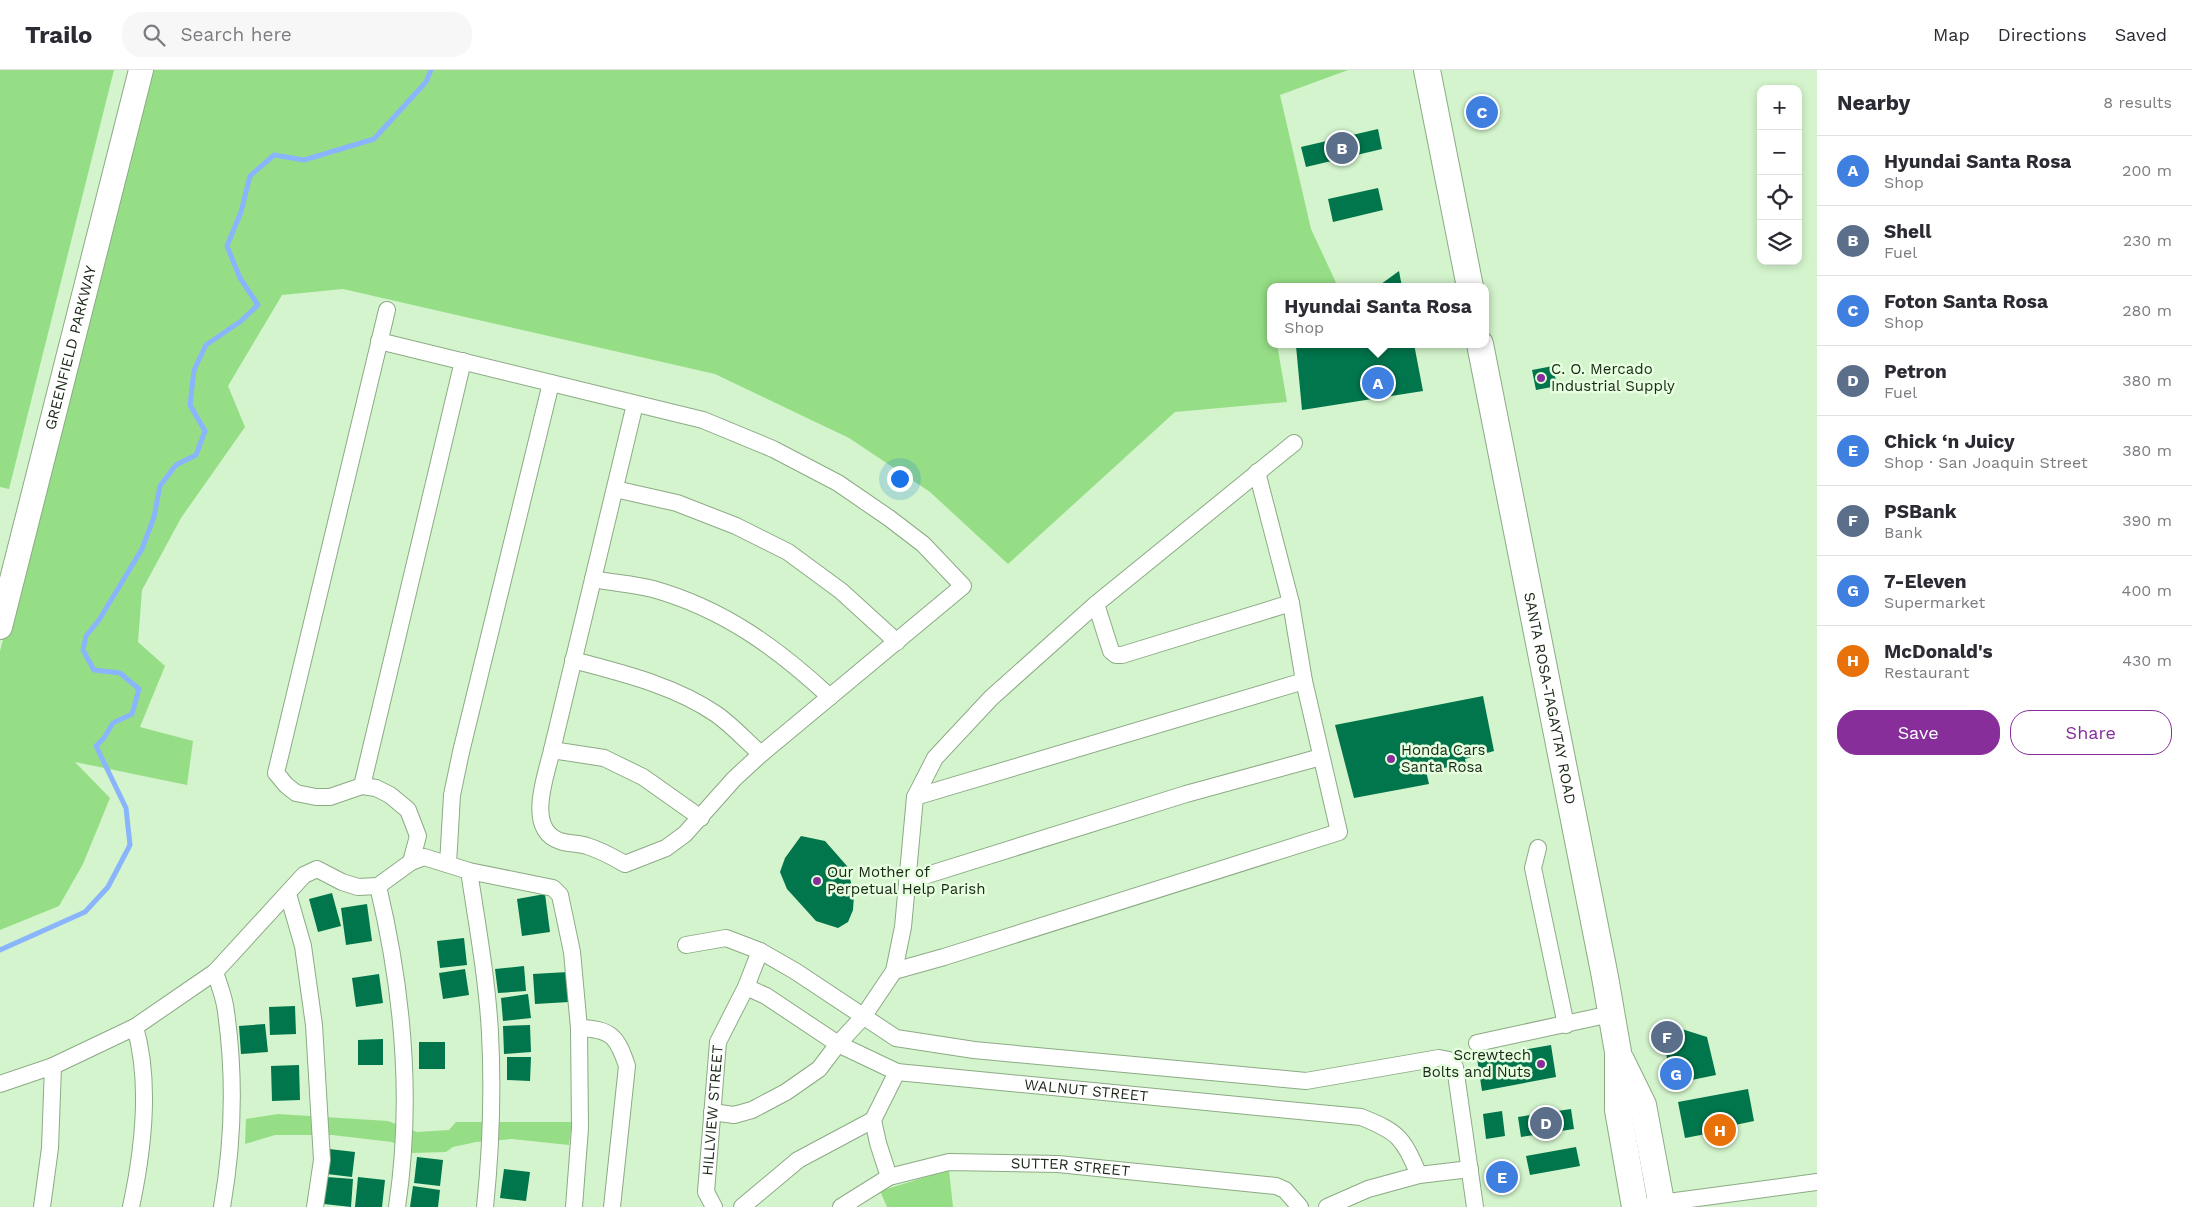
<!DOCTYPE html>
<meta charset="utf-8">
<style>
:root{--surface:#fff;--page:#f7f7f7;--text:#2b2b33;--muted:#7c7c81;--line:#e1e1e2;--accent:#872e9a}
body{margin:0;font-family:"Work Sans",sans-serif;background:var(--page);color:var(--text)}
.controls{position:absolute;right:15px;top:15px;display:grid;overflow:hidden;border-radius:10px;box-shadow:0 2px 8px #0003}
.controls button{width:45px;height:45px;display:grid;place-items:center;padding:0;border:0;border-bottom:1px solid var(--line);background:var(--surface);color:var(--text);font:25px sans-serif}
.you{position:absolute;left:899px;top:408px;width:18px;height:18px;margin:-12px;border:4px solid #fff;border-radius:50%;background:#1a73e8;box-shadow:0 0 0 8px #1a73e833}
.badge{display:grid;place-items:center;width:32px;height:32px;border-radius:50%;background:var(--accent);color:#fff;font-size:16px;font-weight:700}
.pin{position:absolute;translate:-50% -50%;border:2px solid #fff;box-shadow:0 1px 5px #0006}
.popup{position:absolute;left:1267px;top:213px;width:222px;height:65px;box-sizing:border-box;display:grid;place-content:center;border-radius:10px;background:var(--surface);filter:drop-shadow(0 1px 4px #0005);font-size:16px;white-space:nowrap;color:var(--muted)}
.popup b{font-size:19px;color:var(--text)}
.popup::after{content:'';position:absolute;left:50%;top:100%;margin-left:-10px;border:10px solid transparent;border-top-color:var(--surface)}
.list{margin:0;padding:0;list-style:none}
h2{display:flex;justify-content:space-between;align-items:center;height:65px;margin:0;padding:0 20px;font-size:21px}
h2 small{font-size:16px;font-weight:400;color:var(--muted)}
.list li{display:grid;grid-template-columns:32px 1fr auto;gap:15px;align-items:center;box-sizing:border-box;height:70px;padding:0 20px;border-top:1px solid var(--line)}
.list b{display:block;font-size:19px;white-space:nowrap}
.list p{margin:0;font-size:16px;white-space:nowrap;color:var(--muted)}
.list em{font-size:16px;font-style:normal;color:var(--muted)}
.actions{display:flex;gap:10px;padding:15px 20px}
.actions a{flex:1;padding:11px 0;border:1px solid var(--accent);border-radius:20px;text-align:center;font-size:18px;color:var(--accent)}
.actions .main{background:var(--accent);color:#fff}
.icon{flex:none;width:28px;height:28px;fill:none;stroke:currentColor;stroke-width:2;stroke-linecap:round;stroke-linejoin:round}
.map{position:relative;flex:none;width:1817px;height:1137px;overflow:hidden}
header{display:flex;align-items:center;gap:30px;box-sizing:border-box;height:70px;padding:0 25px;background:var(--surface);border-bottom:1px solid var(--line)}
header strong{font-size:24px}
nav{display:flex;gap:28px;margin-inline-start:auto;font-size:18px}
.search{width:350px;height:45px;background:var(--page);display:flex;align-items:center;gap:12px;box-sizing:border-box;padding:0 18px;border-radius:20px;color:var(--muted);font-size:19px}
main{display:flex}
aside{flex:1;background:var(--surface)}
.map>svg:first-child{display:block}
</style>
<header>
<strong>Trailo</strong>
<div class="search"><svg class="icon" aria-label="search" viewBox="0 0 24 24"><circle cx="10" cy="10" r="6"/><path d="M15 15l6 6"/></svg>Search here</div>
<nav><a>Map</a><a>Directions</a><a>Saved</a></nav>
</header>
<main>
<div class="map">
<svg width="1817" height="1137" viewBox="0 0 1817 1137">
<rect width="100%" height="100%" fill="#d3f4cc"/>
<path fill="#96de86" d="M0,0H114L9,419L0,417Z
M154,0H1348L1280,25L1311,159L1338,217H1270V274H1277L1287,332L1175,342L1008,494L930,422L849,368L715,304L343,219L282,225L228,316L245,357L181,448L142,520L138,572L165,596L140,657L193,671L187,715L75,692L110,728L83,794L59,836L0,860V581Z
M278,1044L388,1051L417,1062L449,1060L456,1052H572L569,1075L512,1069L476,1072L453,1077L446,1082L412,1083L392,1072L332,1065H275L245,1074L246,1049Z
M949,1100L953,1137H887L880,1121Z"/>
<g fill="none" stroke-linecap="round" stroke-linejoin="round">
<path stroke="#8ab5fc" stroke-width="5" d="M0,880L85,842L108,817L130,775L126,738L96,676L104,668L113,653L132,644L139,619L120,603L94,600L83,580L86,566L99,550L142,479L154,447L160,416L176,395L196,385L205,361L190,335L194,300L206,275L241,251L258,235L240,208L227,176L241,142L250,106L274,85L304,90L374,69L426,12L431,0"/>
</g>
<path fill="#01754b" d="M1378,59L1382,79L1306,97L1301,77Z
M1378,118L1383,140L1333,152L1328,129Z
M1399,201L1402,217H1377Z
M1298,274H1414L1423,321L1302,340L1296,276Z
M1553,296L1557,316L1536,320L1532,300Z
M1483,626L1494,681L1465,689L1466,694L1426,701L1429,714L1354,728L1335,655Z
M801,766L825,771L847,796L854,825L853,840L848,852L838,858L816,851L787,819L780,802L785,788Z
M332,823L341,856L318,862L309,829Z
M545,824L550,862L522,866L517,829Z
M367,834L372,871L346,875L341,838Z
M464,868L467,895L440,898L437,871Z
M524,896L526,921L498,923L495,899Z
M465,899L469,925L443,929L439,903Z
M568,902L569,932L535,934L533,904Z
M379,904L383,933L356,937L352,908Z
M528,924L531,948L503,951L501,928Z
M295,936L296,964L270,965L269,937Z
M265,954L268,982L241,984L239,956Z
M530,955L531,982L504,984L503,956Z
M1669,955L1707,967L1716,1005L1672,1014L1661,957Z
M383,969V995H358V970Z
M419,972H445V999H419Z
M1551,975L1556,1007L1482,1021L1477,988Z
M507,987H531L530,1011L507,1010Z
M299,995L300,1030L272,1031L271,996Z
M1748,1019L1754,1051L1735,1055L1737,1065L1708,1071L1706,1064L1685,1068L1678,1032Z
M1571,1039L1574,1059L1521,1067L1518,1047Z
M1502,1041L1505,1066L1486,1069L1483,1044Z
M1576,1077L1580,1096L1530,1105L1526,1086Z
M329,1079L355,1082L352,1107L327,1104Z
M417,1087L443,1090L440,1116L414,1113Z
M504,1099L530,1102L526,1131L500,1128Z
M327,1107L353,1109L351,1137L324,1134Z
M358,1107L385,1110L382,1137H355Z
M413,1116L440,1120L438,1137H410Z"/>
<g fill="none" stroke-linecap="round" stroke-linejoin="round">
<g stroke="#8caa85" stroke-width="18">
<g id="minor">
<path d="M387,240L276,703L286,715L296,723L316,727H330L362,716L376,718L390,725L408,740L418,766L411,792"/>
<path d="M379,271L703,350L773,379L838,413L889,448L923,474L963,516L761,684L734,709L685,764L666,778L625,794C613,787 600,780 587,776C578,773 568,774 560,771C525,759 546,706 552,680L635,334"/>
<path d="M615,419L677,433L736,456L788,482L841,521L897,572"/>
<path d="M593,509C613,513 634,514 653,519C724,539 777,578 830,627"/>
<path d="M1096,534L1111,581L1116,585H1122L1291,533"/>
<path d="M573,590C621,603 674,615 716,644C732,655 746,671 761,684"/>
<path d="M552,680L604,688L643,707L701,748"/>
<path d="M362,716L463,291"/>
<path d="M915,727L1304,611"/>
<path d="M1538,778L1533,798L1566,955"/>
<path d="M448,794L452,725L461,682L551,313"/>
<path d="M469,801C477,854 487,908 490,963C493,1021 491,1079 485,1137"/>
<path d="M908,811L1186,724L1321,687"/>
<path d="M378,816C403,921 413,1030 397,1137"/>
<path d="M288,824L303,876L314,955L322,1090L315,1137"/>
<path d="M686,875L726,868L760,881L795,901L896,968L974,980L1306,1011L1439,988L1449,990L1455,997L1475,1137"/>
<path d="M894,901L944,887L1339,762L1304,611L1291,533L1257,402"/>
<path d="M215,902C219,915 225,929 226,942C235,1006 233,1074 222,1137"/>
<path id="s1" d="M746,917L766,926L838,974L897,1002L1361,1047C1399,1062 1403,1068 1419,1105"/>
<path d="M579,958C611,959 617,966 627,996L612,1137"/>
<path d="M1477,973L1611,944"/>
<path d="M0,1014L53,996L135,957L215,902L304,805L317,799L342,812L358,817L378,816L411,792L424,787L469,801L553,818L560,825L572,882L579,958L580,1058L574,1137"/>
<path d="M712,1042L734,1045L752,1040L786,1022L819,999L838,974L863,947L894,901L903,857L915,727L935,688L991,628L1096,534L1294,373"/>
<path d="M889,1107L878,1073L873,1050L897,1002"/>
<path d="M1653,1134L1817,1112"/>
<path d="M42,1137L50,1078L53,996"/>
<path d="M131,1137C143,1081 151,1012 135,957"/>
<path id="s2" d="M714,1137L706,1122L718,972L746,917L760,881"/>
<path d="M742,1137L798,1090L873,1050"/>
<path id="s3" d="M841,1137L889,1107L949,1092L1058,1094L1276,1116L1285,1120L1300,1137"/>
<path d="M1327,1137L1368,1119L1419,1105L1470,1099"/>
</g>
</g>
<g stroke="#8caa85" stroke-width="26">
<g id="secondary">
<path id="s4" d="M0,557L141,0"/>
</g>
</g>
<g stroke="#8caa85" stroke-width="28">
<g id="primary">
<path d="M1427,0L1470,217"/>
<path id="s5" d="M1480,274L1605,907L1618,982V1040L1635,1137"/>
<path d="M1621,990L1643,1035L1662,1137"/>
</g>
</g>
<use href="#minor" stroke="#fff" stroke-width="16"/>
<use href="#secondary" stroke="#fff" stroke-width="24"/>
<use href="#primary" stroke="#fff" stroke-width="26"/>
</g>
<g fill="#872e9a" stroke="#e5ffdf" stroke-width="2">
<circle cx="1541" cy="308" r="5"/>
<circle cx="1391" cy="689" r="5"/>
<circle cx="817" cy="811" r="5"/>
<circle cx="1541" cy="994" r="5"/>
</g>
<g text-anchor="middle" stroke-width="5" stroke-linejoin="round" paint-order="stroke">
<g font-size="15" fill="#1a2617" stroke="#e5ffdf">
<text dy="5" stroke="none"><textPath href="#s4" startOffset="288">GREENFIELD PARKWAY</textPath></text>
<text dy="5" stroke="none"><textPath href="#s5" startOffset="361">SANTA ROSA-TAGAYTAY ROAD</textPath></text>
<text dy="5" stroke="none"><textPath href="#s1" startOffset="364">WALNUT STREET</textPath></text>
<text dy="5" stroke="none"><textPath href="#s2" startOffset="99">HILLVIEW STREET</textPath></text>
<text dy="5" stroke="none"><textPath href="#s3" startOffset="240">SUTTER STREET</textPath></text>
</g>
<g font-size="15" fill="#1a2617" stroke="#e5ffdf" text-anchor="start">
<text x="1551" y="304">C. O. Mercado<tspan x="1551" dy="17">Industrial Supply</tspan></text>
<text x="1401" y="685">Honda Cars<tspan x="1401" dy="17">Santa Rosa</tspan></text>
<text x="827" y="807">Our Mother of<tspan x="827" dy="17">Perpetual Help Parish</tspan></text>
<text x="1531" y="990" text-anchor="end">Screwtech<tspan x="1531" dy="17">Bolts and Nuts</tspan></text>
</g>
</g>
</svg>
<div class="controls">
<button>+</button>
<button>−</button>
<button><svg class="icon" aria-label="locate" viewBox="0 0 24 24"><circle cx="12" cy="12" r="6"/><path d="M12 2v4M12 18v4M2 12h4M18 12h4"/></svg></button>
<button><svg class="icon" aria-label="layers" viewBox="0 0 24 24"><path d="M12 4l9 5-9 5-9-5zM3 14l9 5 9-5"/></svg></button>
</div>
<div class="you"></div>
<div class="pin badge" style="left:1378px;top:313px;background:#3f7fe0">A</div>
<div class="popup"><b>Hyundai Santa Rosa</b>Shop</div>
<div class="pin badge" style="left:1342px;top:78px;background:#5c6f8a">B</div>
<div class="pin badge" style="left:1482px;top:42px;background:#3f7fe0">C</div>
<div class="pin badge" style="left:1546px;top:1053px;background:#5c6f8a">D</div>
<div class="pin badge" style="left:1502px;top:1107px;background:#3f7fe0">E</div>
<div class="pin badge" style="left:1667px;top:967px;background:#5c6f8a">F</div>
<div class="pin badge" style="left:1676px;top:1004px;background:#3f7fe0">G</div>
<div class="pin badge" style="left:1720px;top:1060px;background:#e8710a">H</div>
</div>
<aside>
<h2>Nearby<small>8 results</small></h2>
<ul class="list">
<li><span class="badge" style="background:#3f7fe0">A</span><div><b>Hyundai Santa Rosa</b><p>Shop</p></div><em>200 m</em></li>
<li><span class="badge" style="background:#5c6f8a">B</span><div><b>Shell</b><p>Fuel</p></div><em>230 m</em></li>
<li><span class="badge" style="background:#3f7fe0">C</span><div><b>Foton Santa Rosa</b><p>Shop</p></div><em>280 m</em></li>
<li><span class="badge" style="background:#5c6f8a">D</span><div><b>Petron</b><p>Fuel</p></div><em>380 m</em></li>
<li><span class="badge" style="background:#3f7fe0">E</span><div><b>Chick ‘n Juicy</b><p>Shop · San Joaquin Street</p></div><em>380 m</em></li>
<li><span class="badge" style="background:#5c6f8a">F</span><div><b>PSBank</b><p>Bank</p></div><em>390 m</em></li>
<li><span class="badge" style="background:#3f7fe0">G</span><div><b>7-Eleven</b><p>Supermarket</p></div><em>400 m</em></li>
<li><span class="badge" style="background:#e8710a">H</span><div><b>McDonald's</b><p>Restaurant</p></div><em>430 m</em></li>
</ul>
<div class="actions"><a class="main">Save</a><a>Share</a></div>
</aside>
</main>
